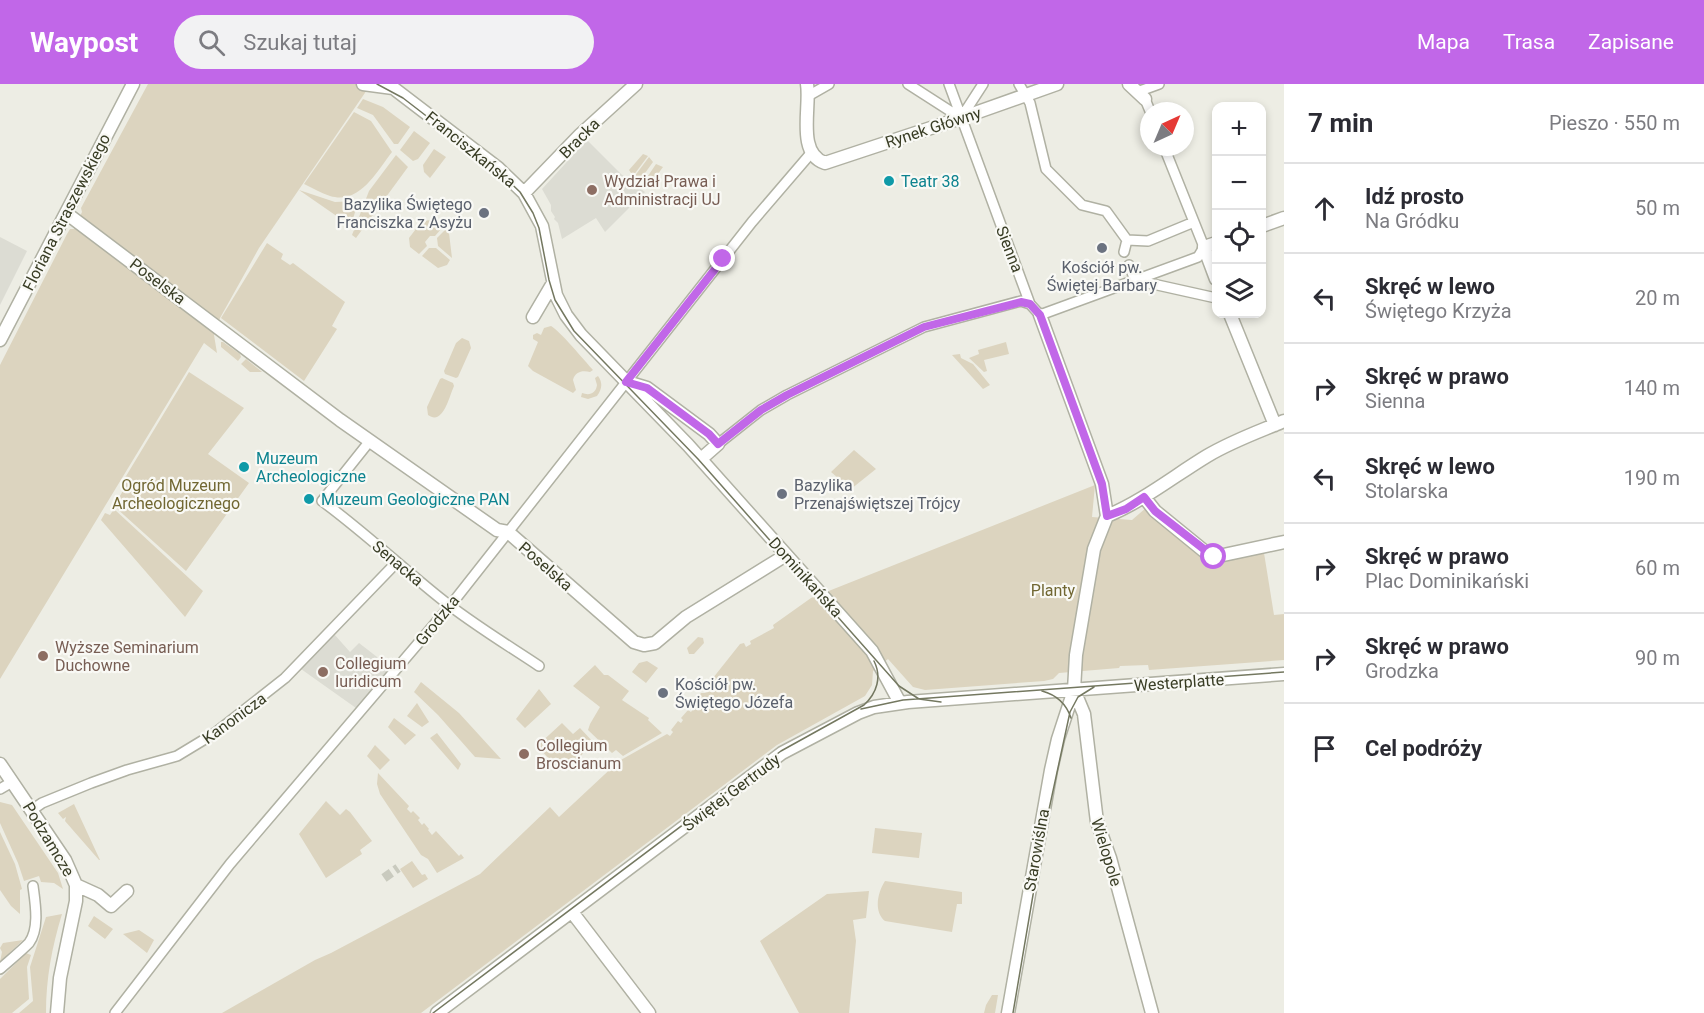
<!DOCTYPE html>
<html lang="pl">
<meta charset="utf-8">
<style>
:root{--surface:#fff;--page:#f2f2f3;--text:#2b2b33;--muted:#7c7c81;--line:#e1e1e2;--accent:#c167e8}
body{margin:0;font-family:Roboto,sans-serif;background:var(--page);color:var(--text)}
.controls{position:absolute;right:18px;top:18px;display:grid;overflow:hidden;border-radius:12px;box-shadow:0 3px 9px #0003}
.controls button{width:54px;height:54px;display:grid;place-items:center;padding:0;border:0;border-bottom:2px solid var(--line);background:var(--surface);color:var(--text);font:30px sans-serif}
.compass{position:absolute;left:1140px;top:18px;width:54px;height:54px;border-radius:50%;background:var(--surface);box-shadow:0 3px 9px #0003;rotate:44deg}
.stop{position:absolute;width:18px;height:18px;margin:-14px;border:4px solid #c167e8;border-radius:50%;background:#fff}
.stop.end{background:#c167e8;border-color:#fff;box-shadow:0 2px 6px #0008}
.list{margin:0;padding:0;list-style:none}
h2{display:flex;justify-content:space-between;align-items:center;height:78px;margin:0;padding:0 24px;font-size:26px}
h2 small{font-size:20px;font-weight:400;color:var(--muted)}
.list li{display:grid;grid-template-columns:39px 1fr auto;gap:18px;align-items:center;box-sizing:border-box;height:90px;padding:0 24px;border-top:2px solid var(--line)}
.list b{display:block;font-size:22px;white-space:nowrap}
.list p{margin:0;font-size:20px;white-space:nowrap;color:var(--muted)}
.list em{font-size:20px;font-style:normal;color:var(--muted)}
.icon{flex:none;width:33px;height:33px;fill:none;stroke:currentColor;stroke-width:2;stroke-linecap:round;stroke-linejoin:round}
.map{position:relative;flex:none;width:1284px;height:929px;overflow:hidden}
header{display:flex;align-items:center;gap:36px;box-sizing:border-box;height:84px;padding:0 30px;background:var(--accent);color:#fff}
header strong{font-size:28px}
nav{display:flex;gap:33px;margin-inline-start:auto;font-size:21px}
.search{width:420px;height:54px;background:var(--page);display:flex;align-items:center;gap:15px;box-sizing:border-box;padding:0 21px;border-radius:33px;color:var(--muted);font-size:22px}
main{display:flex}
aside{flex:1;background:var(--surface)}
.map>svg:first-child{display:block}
</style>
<header>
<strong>Waypost</strong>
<div class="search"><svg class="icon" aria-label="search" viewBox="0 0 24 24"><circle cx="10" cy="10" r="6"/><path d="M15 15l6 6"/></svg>Szukaj tutaj</div>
<nav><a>Mapa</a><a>Trasa</a><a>Zapisane</a></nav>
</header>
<main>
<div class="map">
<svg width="1284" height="929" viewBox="0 0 1284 929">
<rect width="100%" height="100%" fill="#edede4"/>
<path fill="#dcdcd3" d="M587,56L621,90L645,108L605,148L596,134L562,155L558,139L554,135L555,133L551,127V121L542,105Z
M0,153L27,167L0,221Z
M334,550L350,568L359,559L390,583L356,624L301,585Z"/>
<path fill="#dcd4bf" d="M148,0H371L259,164L220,234L214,251L217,269L204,259L0,595V281L67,150L70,145H74L82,128L81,124Z
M363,15L383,23L410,43L398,60H394L373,31L357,24Z
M354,28L371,37L392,68C377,87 360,121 330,112C321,109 313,104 304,100Z
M414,47L430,59L418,75L413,77L400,66Z
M434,65L446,73L430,94L424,88L423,81Z
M643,70L648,72L633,92L629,86Z
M396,71L408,83L356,154L352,151L369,107Z
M649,73L653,78L640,96L634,93Z
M656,80L663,83L649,102L644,98Z
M299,106L335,118L356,117L357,121L351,142Z
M431,136L442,144L435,152H430L425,158L427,162L419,170L410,163L409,154L422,137Z
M445,146L449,149L452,174L438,162L437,154Z
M267,159L283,170L281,175L290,181L293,179L345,218L332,242L337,245L304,297L221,234Z
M429,164H436L450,176L447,181L438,184L422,172Z
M551,242C558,245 585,277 593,286L590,288C582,286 575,288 573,296L576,306L573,309L533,287L528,282L538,258L533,255V251L537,249L541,251L544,244Z
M462,254L469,257L471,264L458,293L456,294L445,290L444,287L456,259Z
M221,258H223L240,270L241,273L238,277L221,263Z
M1006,258L1009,270L984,276L987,287L984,288L969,274L979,270L978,266Z
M960,270L961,274L973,280L990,301L983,305L952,271Z
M246,275L261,287L262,288H250L241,280Z
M189,288L244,324L208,370L249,399L186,487L114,422L124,405L120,402Z
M598,292C603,299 602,305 597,312L588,315L581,313L582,309C590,312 596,309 597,301L595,294Z
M442,294L453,299L454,302C449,313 443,342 428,331L427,323L440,295Z
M854,366L876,385L851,405L831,388Z
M1095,401L1092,433L1132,436L1147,423L1222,477L1264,469L1274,531L1284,530V576L1149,586L1148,581L1120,582L1119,584L1059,589L1053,595L1044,597L925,606L913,603L888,575L873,587L872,601L865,612L777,661L421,929H222L315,876L331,869L480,790L550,723L559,733L619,677L667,650L670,652L673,648L671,646L678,637L681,639L683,636L681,634L688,626L691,628L694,624L692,621L701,609H705L712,602L709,599L740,560L744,559L746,563L751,560L750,557L774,544L773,541L811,514Z
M114,425L203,507L185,533L101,436L105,429L110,431Z
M698,553L703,554L704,559L694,570H689L687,564Z
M647,577L658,584L646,599L632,588L639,579Z
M595,581L604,591H608L629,607L622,616L649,634L648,636L662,649L623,672L616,666L612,669L588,646L590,640L600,623L573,602Z
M421,598L459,629L501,675L475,673L438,631L414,608Z
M539,605L551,620L525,644L516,635Z
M417,619L429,638L422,643L407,632Z
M394,634L416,651L405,661L388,643Z
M562,639L573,650L580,644L594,659L569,683L563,678L558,684L537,662Z
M437,649L461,680L458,686L430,654Z
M375,661L390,676L380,686L367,672Z
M378,689L409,722L407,725L411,729L413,727L420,734L418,736L422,741L424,739L429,745L428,746L432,751L436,747L459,772L461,770L464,774L437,789L428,775L421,771L380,710L377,700Z
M326,717L340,731L346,725L350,728L372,757L360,766L362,770L326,794L299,750Z
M0,718L12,721L58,789L63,805L54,799L41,798L39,792L24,797L18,779L0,739Z
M74,720L100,776H99L65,737L66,733L63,735L58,729Z
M875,744L922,749L919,774L872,769Z
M0,748L15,780L22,805L20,806V830L11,822L0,806Z
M412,777L422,791L425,790L428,795L413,804L400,785Z
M885,797L962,808V820H957L952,848L885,837C873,827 878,808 885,797Z
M869,807L866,834L853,836L856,857L849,929H799L760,857L827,810Z
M62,830C52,863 46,894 46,929H19L33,917L30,883L46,833Z
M94,832L113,845L105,855L88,842Z
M139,846L154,856L147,869L123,850Z
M23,856L0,878L2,868L0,864L3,859Z
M26,869L31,871L27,883L29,915L12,929H0V895Z
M992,911H998L995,929H984L986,921Z"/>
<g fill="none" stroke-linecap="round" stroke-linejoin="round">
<path stroke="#c9cabe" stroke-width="9" stroke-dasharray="9 4.5" stroke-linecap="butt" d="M384,794L398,784"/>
<g stroke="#b0b1a3" stroke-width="12">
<path id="pedestrian" d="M908,0L961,34L983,0
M949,0L1030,220L1040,231L1198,173L1204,163L1164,63
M1019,0L1030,19L1046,85L1082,121L1106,127L1127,156L1124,168
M1137,8L1159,0
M808,12L829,0
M1145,15L1150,27
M1127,156L1148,157L1194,138
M1129,181L1135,196L1216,214
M369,358L322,417C363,447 400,482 440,514C471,539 506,560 539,582
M718,360L761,326L787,311L924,243L1021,217L1030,220
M0,705L12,698
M32,726L42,719L91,699L127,686L177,672L215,649L285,594L396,479
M0,885C9,877 20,868 29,859C40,844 35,818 33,802
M115,929L230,780L450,522L752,138L812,68"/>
</g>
<g stroke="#b0b1a3" stroke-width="15">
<path id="minor" d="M363,0L393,4
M388,0L498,84L524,109L542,142L556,211L566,231L581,251L688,361L872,567L900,619
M807,0C811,23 796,69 825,79L961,34L1057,0
M1129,0L1145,15
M524,109L580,51L636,0
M66,129L340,336L497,446L508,448L634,558L644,561L655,559L686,533L786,471
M1262,142L1284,134
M1216,159L1204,163L1216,195
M1230,230L1275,341
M533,233L553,199
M0,256L133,0
M627,298L647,304L709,350L718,360L701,375
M1144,413L1155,427L1209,471L1214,473L1284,458
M1107,432C1143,417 1174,392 1207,372C1232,357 1258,348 1284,337
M1074,606L1084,630L1097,738L1110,774L1152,929
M0,680L65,776L76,801V817L60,894L57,929
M76,801L98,811L111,822L127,807
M572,828L649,929
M437,929L782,669L858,629L874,623L908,618L1284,590
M1008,929L1051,686L1058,655L1074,606L1076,571L1094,465L1107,432L1102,400L1040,231"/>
</g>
<use href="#pedestrian" stroke="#fff" stroke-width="9"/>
<use href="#minor" stroke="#fff" stroke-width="12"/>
<path stroke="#747860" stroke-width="1.5" d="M377,0L403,14L499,88L520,108L533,129L539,144L549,196L555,216L574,247L698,375L899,602L919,615L941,618
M1042,607C1057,611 1066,619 1071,634
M861,625L903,616L1284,588
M433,929L781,667L864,621C877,609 882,593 874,577
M1013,929L1042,758L1070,628L1078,613L1094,603"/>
</g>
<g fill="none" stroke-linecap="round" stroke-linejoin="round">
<path stroke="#c167e8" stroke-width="8" d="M723,175L626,298L647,304L709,350L718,360L761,326L787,311L924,243L1021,218L1030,220L1040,231L1102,400L1107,432L1126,425L1144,413L1155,427L1214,473"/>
</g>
<g fill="#0f9aa8" stroke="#f9f9f5" stroke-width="2">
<circle cx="889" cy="97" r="6"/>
<circle cx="244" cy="383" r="6"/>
<circle cx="309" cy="415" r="6"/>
</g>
<g fill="#8d6e63" stroke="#f9f9f5" stroke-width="2">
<circle cx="592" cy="106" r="6"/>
<circle cx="43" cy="572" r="6"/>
<circle cx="323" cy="588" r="6"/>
<circle cx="524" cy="670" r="6"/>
</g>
<g fill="#6b7280" stroke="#f9f9f5" stroke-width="2">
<circle cx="484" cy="129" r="6"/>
<circle cx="1102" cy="164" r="6"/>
<circle cx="782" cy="410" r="6"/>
<circle cx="663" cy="609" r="6"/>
</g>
<g text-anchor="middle" stroke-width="4.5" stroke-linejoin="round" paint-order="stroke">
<g font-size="16" fill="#393d25" stroke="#f9f9f5">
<text transform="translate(933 43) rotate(-18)" y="6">Rynek Główny</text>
<text transform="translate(579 54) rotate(-45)" y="6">Bracka</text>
<text transform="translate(471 65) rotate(39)" y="6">Franciszkańska</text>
<text transform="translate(66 128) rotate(-63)" y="6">Floriana Straszewskiego</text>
<text transform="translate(1010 165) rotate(69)" y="6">Sienna</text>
<text transform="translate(158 197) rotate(37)" y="6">Poselska</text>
<text transform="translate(398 479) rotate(40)" y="6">Senacka</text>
<text transform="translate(546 482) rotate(41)" y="6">Poselska</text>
<text transform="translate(806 493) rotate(48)" y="6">Dominikańska</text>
<text transform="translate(437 536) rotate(-51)" y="6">Grodzka</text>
<text transform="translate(1179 598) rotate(-4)" y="6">Westerplatte</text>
<text transform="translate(234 634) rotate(-36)" y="6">Kanonicza</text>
<text transform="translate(731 708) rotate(-37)" y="6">Świętej Gertrudy</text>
<text transform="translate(49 755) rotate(59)" y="6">Podzamcze</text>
<text transform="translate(1036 766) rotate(-80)" y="6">Starowiślna</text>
<text transform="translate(1107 768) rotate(73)" y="6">Wielopole</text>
</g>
<g font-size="16" fill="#785e54" stroke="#f9f9f5" text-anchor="start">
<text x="604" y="103">Wydział Prawa i<tspan x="604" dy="18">Administracji UJ</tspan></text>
<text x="55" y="569">Wyższe Seminarium<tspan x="55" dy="18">Duchowne</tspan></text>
<text x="335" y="585">Collegium<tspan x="335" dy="18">Iuridicum</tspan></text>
<text x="536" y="667">Collegium<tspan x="536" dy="18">Broscianum</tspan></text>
</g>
<g font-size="16" fill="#0d838f" stroke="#f9f9f5" text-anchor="start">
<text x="901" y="103">Teatr 38</text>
<text x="256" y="380">Muzeum<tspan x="256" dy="18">Archeologiczne</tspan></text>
<text x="321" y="421">Muzeum Geologiczne PAN</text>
</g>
<g font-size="16" fill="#5b616d" stroke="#f9f9f5" text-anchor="start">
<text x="472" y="126" text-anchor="end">Bazylika Świętego<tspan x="472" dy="18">Franciszka z Asyżu</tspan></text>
<text x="1102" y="189" text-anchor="middle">Kościół pw.<tspan x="1102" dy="18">Świętej Barbary</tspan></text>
<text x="794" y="407">Bazylika<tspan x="794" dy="18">Przenajświętszej Trójcy</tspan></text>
<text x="675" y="606">Kościół pw.<tspan x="675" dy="18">Świętego Józefa</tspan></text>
</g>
<g font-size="16" fill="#716732" stroke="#f9f9f5">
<text x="176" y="407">Ogród Muzeum<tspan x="176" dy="18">Archeologicznego</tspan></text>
<text x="1053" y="512">Planty</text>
</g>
</g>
</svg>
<div class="controls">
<button>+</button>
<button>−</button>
<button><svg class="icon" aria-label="locate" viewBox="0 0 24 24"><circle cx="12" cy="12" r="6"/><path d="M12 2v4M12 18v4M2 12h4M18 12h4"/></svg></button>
<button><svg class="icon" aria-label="layers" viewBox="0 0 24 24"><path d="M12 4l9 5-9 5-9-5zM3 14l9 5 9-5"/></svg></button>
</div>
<svg class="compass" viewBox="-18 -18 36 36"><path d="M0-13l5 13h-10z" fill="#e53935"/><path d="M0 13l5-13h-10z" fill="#7c7c81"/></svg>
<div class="stop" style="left:1214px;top:473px"></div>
<div class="stop end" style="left:723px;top:175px"></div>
</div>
<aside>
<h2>7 min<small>Pieszo · 550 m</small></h2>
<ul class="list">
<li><svg class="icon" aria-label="ahead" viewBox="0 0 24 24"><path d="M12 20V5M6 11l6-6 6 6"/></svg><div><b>Idź prosto</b><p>Na Gródku</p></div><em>50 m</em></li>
<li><svg class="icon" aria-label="left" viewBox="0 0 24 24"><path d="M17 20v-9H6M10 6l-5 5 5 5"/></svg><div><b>Skręć w lewo</b><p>Świętego Krzyża</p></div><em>20 m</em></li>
<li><svg class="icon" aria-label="right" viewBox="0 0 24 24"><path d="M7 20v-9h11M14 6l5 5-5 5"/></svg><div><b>Skręć w prawo</b><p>Sienna</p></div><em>140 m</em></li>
<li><svg class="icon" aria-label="left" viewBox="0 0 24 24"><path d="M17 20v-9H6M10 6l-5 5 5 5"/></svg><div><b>Skręć w lewo</b><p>Stolarska</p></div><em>190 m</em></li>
<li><svg class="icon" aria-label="right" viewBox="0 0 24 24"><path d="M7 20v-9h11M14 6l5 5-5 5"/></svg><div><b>Skręć w prawo</b><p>Plac Dominikański</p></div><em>60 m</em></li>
<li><svg class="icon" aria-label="right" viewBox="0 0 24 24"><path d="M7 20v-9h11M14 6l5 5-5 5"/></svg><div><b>Skręć w prawo</b><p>Grodzka</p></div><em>90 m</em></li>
<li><svg class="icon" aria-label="arrive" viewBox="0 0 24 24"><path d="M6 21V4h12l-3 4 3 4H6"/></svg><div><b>Cel podróży</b></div></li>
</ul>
</aside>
</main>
